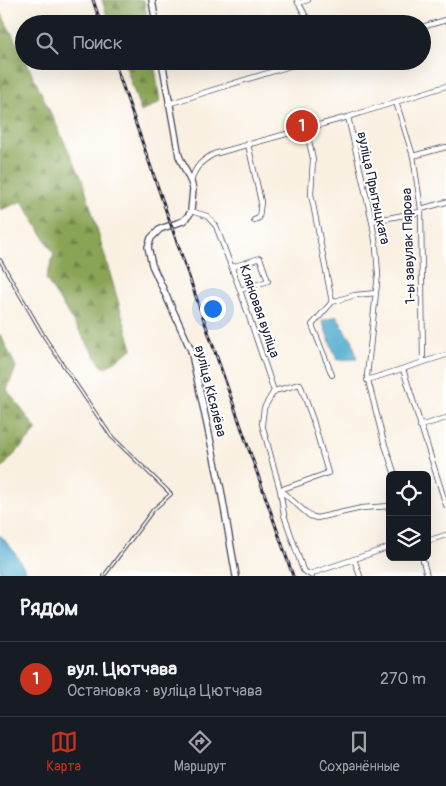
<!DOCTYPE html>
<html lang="ru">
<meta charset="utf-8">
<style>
:root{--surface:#171b24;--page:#242831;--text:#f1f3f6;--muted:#9ea1a6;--line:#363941;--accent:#c8321e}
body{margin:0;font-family:Pangolin,sans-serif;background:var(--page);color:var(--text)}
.controls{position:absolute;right:15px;bottom:15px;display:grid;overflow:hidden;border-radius:8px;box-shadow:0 5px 20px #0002}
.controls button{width:45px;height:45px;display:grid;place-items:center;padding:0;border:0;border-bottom:1px solid var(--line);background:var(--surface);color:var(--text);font:25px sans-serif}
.you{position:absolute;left:212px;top:308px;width:18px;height:18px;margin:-12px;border:4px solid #fff;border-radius:50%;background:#1a73e8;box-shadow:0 0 0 8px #1a73e833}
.badge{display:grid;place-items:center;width:32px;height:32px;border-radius:50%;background:var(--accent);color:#fff;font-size:16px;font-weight:700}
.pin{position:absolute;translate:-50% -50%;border:2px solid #fff;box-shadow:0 1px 5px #0006}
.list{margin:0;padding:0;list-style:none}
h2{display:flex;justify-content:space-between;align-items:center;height:65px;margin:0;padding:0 20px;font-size:21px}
h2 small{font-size:16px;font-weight:400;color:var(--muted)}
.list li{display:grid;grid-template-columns:32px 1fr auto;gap:15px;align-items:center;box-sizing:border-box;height:75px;padding:0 20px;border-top:1px solid var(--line)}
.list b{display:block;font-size:19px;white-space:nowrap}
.list p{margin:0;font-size:16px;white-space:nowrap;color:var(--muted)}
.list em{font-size:16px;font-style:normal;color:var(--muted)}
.icon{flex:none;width:28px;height:28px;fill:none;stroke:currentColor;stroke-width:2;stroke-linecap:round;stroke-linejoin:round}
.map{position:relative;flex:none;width:446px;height:576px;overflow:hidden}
.search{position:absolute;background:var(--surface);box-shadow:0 5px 20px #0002;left:15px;right:15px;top:15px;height:55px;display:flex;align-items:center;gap:12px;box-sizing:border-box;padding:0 18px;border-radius:28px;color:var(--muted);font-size:19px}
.sheet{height:140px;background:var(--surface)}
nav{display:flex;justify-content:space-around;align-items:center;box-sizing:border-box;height:70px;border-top:1px solid var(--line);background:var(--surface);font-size:14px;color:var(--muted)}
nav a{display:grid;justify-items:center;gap:2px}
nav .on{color:var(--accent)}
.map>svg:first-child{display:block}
</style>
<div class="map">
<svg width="446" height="576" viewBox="0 0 446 576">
<defs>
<pattern id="forest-firs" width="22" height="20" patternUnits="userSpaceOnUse" patternTransform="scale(1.25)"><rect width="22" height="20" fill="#8aa456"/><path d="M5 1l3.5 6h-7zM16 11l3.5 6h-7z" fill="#708548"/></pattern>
</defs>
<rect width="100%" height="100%" fill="#fff"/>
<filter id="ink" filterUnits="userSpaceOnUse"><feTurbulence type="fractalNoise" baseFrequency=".02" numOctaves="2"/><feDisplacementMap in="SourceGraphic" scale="10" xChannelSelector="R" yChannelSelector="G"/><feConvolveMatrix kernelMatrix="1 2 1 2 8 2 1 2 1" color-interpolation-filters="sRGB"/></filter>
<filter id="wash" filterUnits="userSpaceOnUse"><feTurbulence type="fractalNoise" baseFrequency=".0096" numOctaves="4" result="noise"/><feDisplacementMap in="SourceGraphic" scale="20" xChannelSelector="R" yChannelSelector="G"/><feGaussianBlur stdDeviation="1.12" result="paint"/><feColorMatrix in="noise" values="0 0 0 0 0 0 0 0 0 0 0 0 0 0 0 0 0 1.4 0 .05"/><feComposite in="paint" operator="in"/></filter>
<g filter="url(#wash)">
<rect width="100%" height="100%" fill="#f9f0e1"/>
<path fill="url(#forest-firs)" stroke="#566348" d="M102,0H144L148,24H110Z
M0,11L24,57V61H26L83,181L132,349L105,368L101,365L46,279L54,254L22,201L1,210L0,209Z
M124,61H154L160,102L141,112Z
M0,334L16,367L7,390L37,430L0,470Z"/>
<path fill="#4eaacc" stroke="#386684" d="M337,316L347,335L352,339L357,359L337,360L322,321Z
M0,535L13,550L29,576H0Z"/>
</g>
<g filter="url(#ink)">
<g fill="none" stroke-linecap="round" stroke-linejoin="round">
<g stroke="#424154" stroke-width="4">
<path id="lane" d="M0,260L45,338L111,436L171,494L153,510L104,576"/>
</g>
<g stroke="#424154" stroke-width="6">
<path id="street" d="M297,0L310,24
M298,3L308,0
M422,27L446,20
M396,102L413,156L421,209L423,362
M168,104L306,61
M348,117L372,221L376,247L378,274L367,376L383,439L395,475
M306,128L313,159L311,194L332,302
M248,144L261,202L259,218L254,220
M413,156L446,147
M191,182C195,167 201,161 214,154L348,117L446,86
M421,209L446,202
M191,211L207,216L216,226L240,290L274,391L264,408L262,424L280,490L284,515L303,570L312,576
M372,221L420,212
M232,267L260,258L268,281L240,290
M403,369L446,505
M332,375L312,325L332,302L355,295L376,293
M367,380L446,355
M274,391L300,384L313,420L328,473L280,490
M420,426L446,418
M280,490L310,516L317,518L362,508L390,506
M427,541L446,535
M422,557L427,576
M354,559L360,576
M310,574L390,547"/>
</g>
<g stroke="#424154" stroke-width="8">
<path id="secondary" d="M152,0L156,24
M162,61L179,156L191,182L193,189L191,211L189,215L183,221L160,229L151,238L148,247L152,265L191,350L221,490L236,576"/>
</g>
<use href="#lane" stroke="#fff" stroke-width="2"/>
<use href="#street" stroke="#fff" stroke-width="4.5"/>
<use href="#secondary" stroke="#fff" stroke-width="5.5"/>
<g stroke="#22223b" stroke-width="3">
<path id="rail" d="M93,0L101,24
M114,61L293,576"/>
</g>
<use href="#rail" stroke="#fff" stroke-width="1" stroke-dasharray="4" stroke-linecap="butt"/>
</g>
</g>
<g text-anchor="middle" stroke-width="4" stroke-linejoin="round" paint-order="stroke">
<g font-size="14" fill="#22223b" stroke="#fff">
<text transform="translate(374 188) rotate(78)" y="5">вуліца Прытыцкага</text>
<text transform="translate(408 246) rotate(-92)" y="5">1-ы завулак Пярова</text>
<text transform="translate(260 311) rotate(71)" y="5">Кляновая вуліца</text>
<text transform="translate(211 391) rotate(76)" y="5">вуліца Кісялёва</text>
</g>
</g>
</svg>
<div class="controls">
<button><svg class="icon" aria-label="locate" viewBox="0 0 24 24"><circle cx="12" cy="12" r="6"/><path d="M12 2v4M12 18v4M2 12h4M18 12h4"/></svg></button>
<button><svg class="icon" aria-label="layers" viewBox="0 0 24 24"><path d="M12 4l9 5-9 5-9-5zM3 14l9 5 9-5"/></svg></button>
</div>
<div class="you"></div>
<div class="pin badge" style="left:302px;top:126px">1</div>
<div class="search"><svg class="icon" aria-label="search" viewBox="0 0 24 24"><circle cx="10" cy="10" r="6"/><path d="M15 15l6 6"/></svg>Поиск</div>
</div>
<section class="sheet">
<h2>Рядом<small></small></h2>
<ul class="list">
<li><span class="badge">1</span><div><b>вул. Цютчава</b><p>Остановка · вуліца Цютчава</p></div><em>270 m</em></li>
</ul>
</section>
<nav>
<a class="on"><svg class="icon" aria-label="map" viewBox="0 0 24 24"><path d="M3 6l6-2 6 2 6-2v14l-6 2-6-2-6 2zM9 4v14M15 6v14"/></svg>Карта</a>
<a><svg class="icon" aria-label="directions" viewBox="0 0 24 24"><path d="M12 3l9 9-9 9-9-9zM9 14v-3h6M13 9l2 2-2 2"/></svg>Маршрут</a>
<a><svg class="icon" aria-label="saved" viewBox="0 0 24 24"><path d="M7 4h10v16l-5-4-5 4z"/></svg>Сохранённые</a>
</nav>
